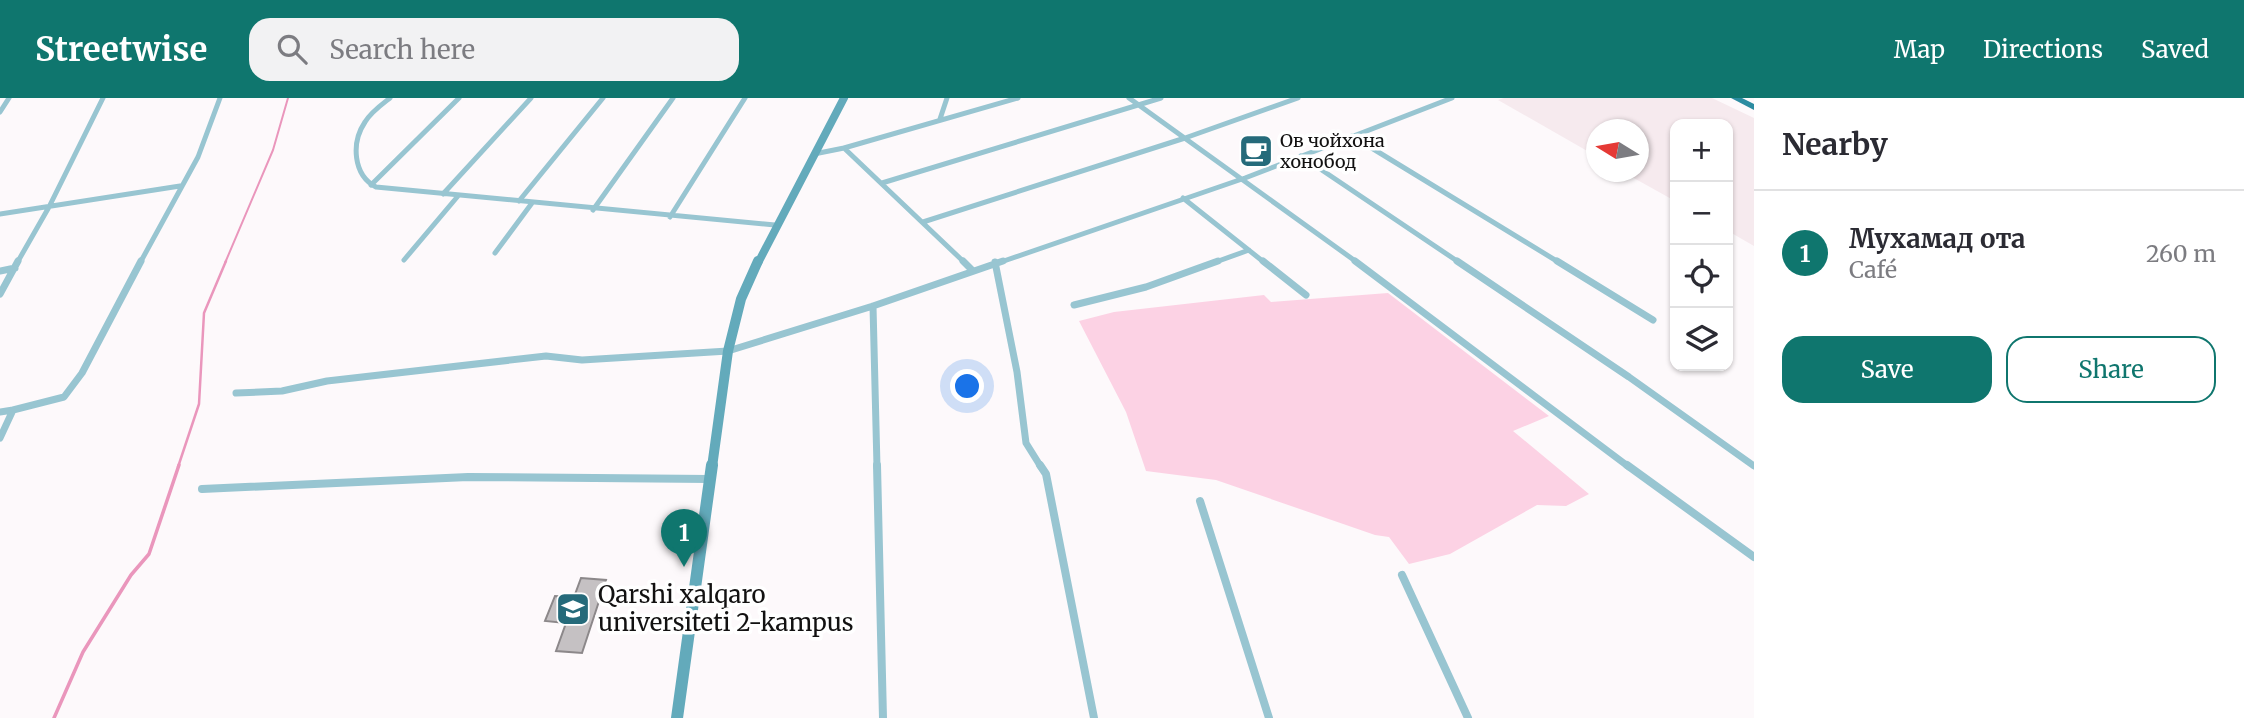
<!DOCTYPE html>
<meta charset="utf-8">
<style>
:root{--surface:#fff;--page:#f2f2f3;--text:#2b2b33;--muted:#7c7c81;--line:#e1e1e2;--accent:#0f766e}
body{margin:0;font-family:Merriweather,serif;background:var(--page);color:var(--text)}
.controls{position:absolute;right:21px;top:21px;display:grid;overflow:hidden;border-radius:14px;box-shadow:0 2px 5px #0004}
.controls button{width:63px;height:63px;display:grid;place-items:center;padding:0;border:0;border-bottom:2px solid var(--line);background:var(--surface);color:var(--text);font:35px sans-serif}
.compass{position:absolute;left:1586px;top:21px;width:63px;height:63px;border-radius:50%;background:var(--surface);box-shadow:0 2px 5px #0004;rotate:281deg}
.you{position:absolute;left:968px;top:289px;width:24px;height:24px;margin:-18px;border:5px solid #fff;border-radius:50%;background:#1a73e8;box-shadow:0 0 0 10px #1a73e833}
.badge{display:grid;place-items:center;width:46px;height:46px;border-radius:50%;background:var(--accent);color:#fff;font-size:23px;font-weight:700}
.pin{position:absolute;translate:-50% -58px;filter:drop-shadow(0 2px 4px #0008)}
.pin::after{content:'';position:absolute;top:37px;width:24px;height:21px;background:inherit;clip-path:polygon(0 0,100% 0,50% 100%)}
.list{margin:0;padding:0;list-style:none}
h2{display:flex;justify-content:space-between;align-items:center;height:91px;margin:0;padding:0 28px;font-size:30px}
h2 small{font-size:23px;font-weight:400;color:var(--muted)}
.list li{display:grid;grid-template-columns:46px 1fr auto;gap:21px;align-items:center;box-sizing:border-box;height:126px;padding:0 28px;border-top:2px solid var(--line)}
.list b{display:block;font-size:26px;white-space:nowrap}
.list p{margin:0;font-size:23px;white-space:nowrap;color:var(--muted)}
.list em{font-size:23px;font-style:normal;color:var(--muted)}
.actions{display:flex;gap:14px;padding:21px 28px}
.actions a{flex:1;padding:16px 0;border:2px solid var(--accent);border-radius:21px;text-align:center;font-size:24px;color:var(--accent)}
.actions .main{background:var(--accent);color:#fff}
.icon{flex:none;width:38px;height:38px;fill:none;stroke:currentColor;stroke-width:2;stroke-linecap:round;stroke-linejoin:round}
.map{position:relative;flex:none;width:1754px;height:620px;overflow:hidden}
header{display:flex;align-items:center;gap:42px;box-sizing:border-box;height:98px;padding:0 35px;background:var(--accent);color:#fff}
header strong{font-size:33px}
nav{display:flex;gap:38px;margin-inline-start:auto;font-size:24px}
.search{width:490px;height:63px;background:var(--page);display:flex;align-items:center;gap:18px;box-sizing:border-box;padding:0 24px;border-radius:21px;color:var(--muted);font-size:26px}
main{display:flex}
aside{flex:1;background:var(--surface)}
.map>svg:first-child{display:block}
</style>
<header>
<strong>Streetwise</strong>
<div class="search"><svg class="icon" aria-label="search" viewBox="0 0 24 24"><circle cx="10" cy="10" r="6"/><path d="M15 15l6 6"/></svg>Search here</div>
<nav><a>Map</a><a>Directions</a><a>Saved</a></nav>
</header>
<main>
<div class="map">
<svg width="1754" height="620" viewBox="0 0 1754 620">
<rect width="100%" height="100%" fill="#fdf9fb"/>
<path fill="#f6eaee" d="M1504,0H1712L1754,20V148L1728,133V26H1675V103L1623,74H1638V32H1596V58L1498,2Z"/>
<path fill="#fcd2e4" d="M1388,195L1549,318L1513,333L1589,396L1566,408L1537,407L1450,456L1409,466L1389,439L1375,437L1216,382L1146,373L1126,314L1079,223L1114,214L1264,197L1271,204Z"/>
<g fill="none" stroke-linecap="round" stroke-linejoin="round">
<path stroke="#ea96bc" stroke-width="2" d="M225,165L273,52L288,0"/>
<path stroke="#ea96bc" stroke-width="2.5" d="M178,369L199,306L204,215L226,163"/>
<path stroke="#ea96bc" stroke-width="3.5" d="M54,620L83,554L131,477L149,456L179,367"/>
</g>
<path fill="#c5c1c3" stroke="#8c888a" stroke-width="2" d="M581,480L606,482L582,555L556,553L566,525L545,523L555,498L574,499Z"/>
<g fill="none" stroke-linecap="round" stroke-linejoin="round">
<path stroke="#98c5d1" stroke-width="5" d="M390,0C381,7 371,14 365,24C351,45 353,77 376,89L775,127
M1129,0L1358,165
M0,14L9,0
M940,21L947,0
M1352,38L1560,165
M844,50L1018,0
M814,56L844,50L965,165
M1301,58L1460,165
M882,85L1161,0
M371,87L459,0
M443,96L531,0
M1183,100L1265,165
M519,103L603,0
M593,112L673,0
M0,116L180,88
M670,119L745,0
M923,124L1185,40L1298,0
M495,155L532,105
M404,162L458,98
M17,165L49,109L103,0
M140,165L198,59L220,0
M998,165L1245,80L1452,0
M1213,165L1249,152"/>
<path stroke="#98c5d1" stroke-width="7" d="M963,163L972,172
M1263,163L1306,197
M1355,163L1629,369
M1457,163L1629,279L1754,368
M1557,163L1653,222
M995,164L1017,274L1026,345L1041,369
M0,173L15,170
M0,196L18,163
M1074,207L1146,189L1218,163
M873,208L877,369
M236,295L282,293L327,283L546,258L582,262L728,253L873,208L1003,163
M13,312L64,299L82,275L141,163
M0,314L13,312L0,340"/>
<path stroke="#98c5d1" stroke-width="8" d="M877,367L883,620
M1040,367L1046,376L1094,620
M1627,367L1754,459
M202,391L468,379L710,381
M1200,403L1269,620
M1402,477L1468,620"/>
<path stroke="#63aabb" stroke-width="8" d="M758,165L844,0"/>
<path stroke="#63aabb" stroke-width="10" d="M712,369L728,253L741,201L758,163"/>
<path stroke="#63aabb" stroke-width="12" d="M677,620L712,367"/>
<path fill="#2c8ca1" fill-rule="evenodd" d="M1731,0H1742L1754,6V12Z"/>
</g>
<defs>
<g id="cafe-square" transform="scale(1.75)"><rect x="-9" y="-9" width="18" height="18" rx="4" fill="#256a7a" stroke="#fff"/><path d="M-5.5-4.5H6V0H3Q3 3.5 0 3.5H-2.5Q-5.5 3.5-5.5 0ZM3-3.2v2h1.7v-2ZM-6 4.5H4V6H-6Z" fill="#fff"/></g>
<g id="university-square" transform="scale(1.75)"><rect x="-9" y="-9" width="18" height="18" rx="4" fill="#256a7a" stroke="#fff"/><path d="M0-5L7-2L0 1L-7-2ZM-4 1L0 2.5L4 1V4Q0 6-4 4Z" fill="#fff"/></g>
</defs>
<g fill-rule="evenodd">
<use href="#cafe-square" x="1256" y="53"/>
<use href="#university-square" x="573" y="511"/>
</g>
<g text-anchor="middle" stroke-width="7" stroke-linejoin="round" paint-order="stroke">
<g font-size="18" fill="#121111" stroke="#fff" text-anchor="start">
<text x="1280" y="49">Ов чойхона<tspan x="1280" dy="21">хонобод</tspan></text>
</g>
<g font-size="24" fill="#121111" stroke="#fff" text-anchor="start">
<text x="598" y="505">Qarshi xalqaro<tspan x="598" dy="28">universiteti 2-kampus</tspan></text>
</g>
</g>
</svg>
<div class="controls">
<button>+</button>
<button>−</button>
<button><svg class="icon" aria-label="locate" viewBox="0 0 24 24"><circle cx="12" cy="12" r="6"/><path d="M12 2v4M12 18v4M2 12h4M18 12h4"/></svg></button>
<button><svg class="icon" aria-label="layers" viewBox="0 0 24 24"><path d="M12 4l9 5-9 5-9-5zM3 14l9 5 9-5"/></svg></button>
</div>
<svg class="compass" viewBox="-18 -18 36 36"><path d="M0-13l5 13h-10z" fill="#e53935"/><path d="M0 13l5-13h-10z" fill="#7c7c81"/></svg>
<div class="you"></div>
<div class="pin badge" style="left:684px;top:469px">1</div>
</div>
<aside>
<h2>Nearby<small></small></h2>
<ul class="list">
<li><span class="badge">1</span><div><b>Мухамад ота</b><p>Café</p></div><em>260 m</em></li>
</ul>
<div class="actions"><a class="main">Save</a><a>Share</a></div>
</aside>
</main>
